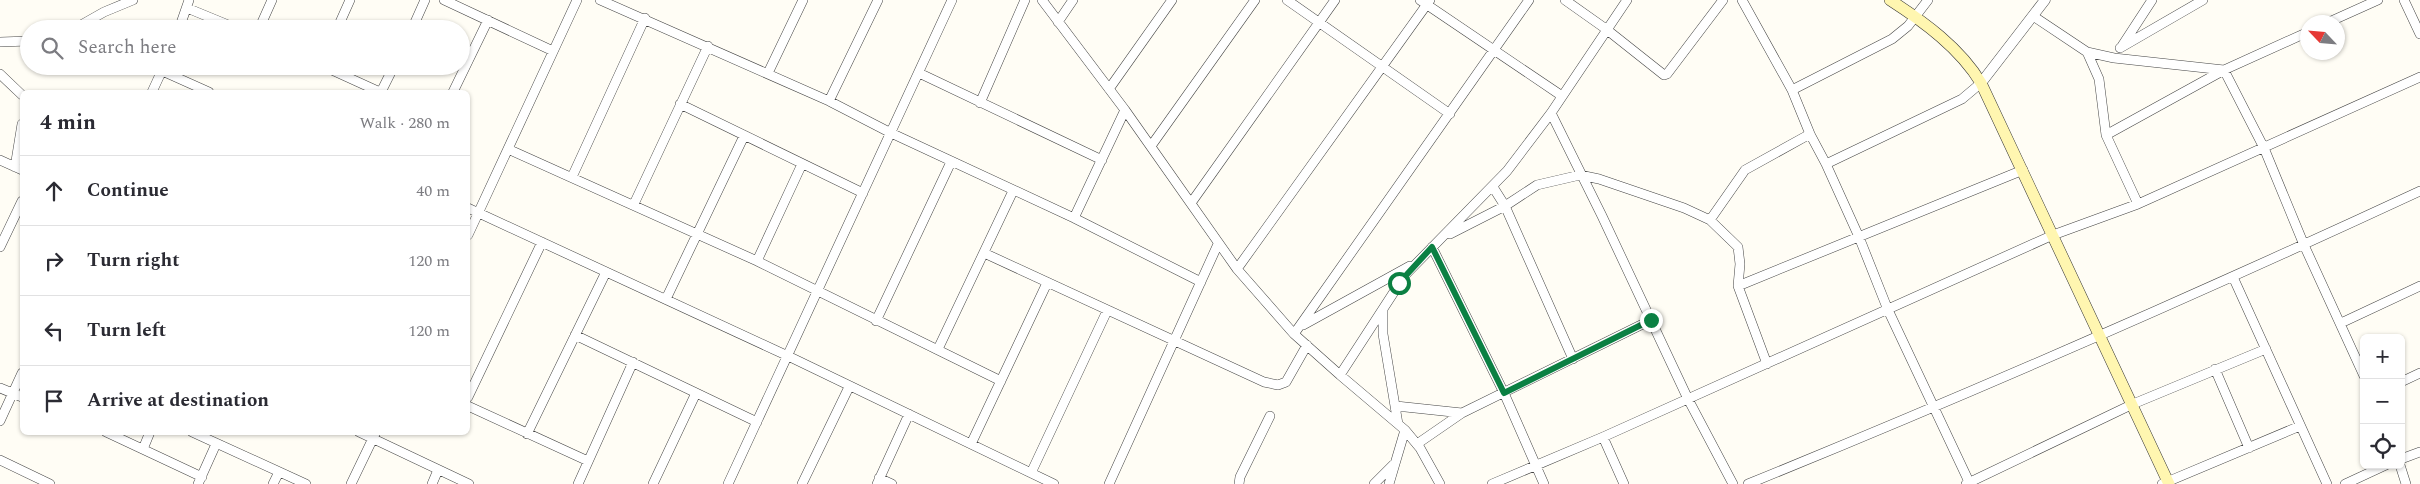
<!DOCTYPE html>
<meta charset="utf-8">
<style>
:root{--surface:#fff;--page:#f2f2f3;--text:#2b2b33;--muted:#7c7c81;--line:#e1e1e2}
body{margin:0;font-family:Spectral,serif;background:var(--page);color:var(--text)}
.controls{position:absolute;right:15px;bottom:15px;display:grid;overflow:hidden;border-radius:8px;box-shadow:0 1px 4px #0004}
.controls button{width:45px;height:45px;display:grid;place-items:center;padding:0;border:0;border-bottom:1px solid var(--line);background:var(--surface);color:var(--text);font:25px sans-serif}
.compass{position:absolute;left:2300px;top:15px;width:45px;height:45px;border-radius:50%;background:var(--surface);box-shadow:0 1px 4px #0004;rotate:296deg}
.stop{position:absolute;width:15px;height:15px;margin:-11px;border:4px solid #0b8043;border-radius:50%;background:#fff}
.stop.end{background:#0b8043;border-color:#fff;box-shadow:0 1px 5px #0008}
.list{margin:0;padding:0;list-style:none}
h2{display:flex;justify-content:space-between;align-items:center;height:65px;margin:0;padding:0 20px;font-size:21px}
h2 small{font-size:16px;font-weight:400;color:var(--muted)}
.list li{display:grid;grid-template-columns:32px 1fr auto;gap:15px;align-items:center;box-sizing:border-box;height:70px;padding:0 20px;border-top:1px solid var(--line)}
.list b{display:block;font-size:19px;white-space:nowrap}
.list em{font-size:16px;font-style:normal;color:var(--muted)}
.icon{flex:none;width:28px;height:28px;fill:none;stroke:currentColor;stroke-width:2;stroke-linecap:round;stroke-linejoin:round}
.map{position:relative;flex:none;width:2420px;height:484px;overflow:hidden}
.search{position:absolute;background:var(--surface);box-shadow:0 1px 4px #0004;left:20px;top:20px;width:450px;height:55px;display:flex;align-items:center;gap:12px;box-sizing:border-box;padding:0 18px;border-radius:28px;color:var(--muted);font-size:19px}
.panel{position:absolute;background:var(--surface);box-shadow:0 1px 4px #0004;left:20px;top:90px;width:450px;height:345px;border-radius:8px}
.map>svg:first-child{display:block}
</style>
<div class="map">
<svg width="2420" height="484" viewBox="0 0 2420 484">
<rect width="100%" height="100%" fill="#fffdf5"/>
<g fill="none" stroke-linecap="round" stroke-linejoin="round">
<g stroke="#444" stroke-width="10">
<path id="minor" d="M444,0L553,51
M600,0L829,101L891,133L1074,218L1201,282
M1042,0L1125,110L1237,269L1294,334L1340,375L1405,430L1420,448L1440,484
M1287,0L1450,114
M1420,0L1562,96
M1565,0L1606,29L1664,75L1667,74L1723,0
M1742,0L1792,90L1810,134L1826,164L1859,237L1888,310L1970,484
M2404,0L2420,34
M187,8L238,29
M2033,16L2087,52L2114,58L2224,70L2264,148L2304,245L2364,376
M1058,22L1073,0
M2329,22L2378,0
M74,29L104,12L133,0
M179,29L189,0
M259,29L272,0
M337,29L350,0
M412,29L425,0
M0,42L29,41
M2122,46L2152,0
M2120,48L2203,0
M2087,52L2099,79L2106,135L2138,204
M151,66L209,92
M323,66L380,92
M768,73L803,0
M919,73L1102,160
M0,74L22,95
M1109,89L1172,0
M1792,90L1892,39L1908,26L1928,0
M152,92L164,66
M381,92L394,66
M453,92L488,20
M829,101L878,0
M980,103L1025,0
M680,104L863,193
M1551,113L1602,216L1688,399L1733,484
M2106,135L2224,70L2308,32
M1151,146L1255,0
M508,149L757,261L1001,381
M0,160L22,170
M1826,164L1962,99L1981,83
M15,167L22,124
M572,177L645,18
M1493,187L1505,206L1573,359
M1191,203L1335,0
M634,204L708,46
M468,208L788,356L1054,484
M1074,218L1125,110
M1710,220L1745,170L1810,134
M1450,234L1505,206L1537,185L1580,175L1599,179L1684,208L1710,220L1738,247L1740,264L1738,286L1767,364
M468,235L577,0
M0,247L22,201
M1432,247L1504,393L1544,484
M984,253L1264,382L1278,385L1286,382L1307,345
M757,261L802,164
M1237,269L1430,0
M2233,277L2327,484
M1738,286L2023,170
M666,299L744,136
M1383,310V334L1398,424
M876,321L951,162
M2341,323L2420,286
M1303,325L1410,266
M1294,334L1529,0
M575,335L757,422
M938,349L1013,191
M2215,369L2249,448
M1340,375L1405,275L1507,171L1551,113L1627,0
M2401,382L2420,373
M0,388L22,397
M468,397L542,242
M468,406L588,461
M1396,406L1462,413
M0,421L22,373
M106,432L202,477
M192,432L306,484
M359,432L469,484
M527,434L606,272
M1603,437L1624,484
M971,444L1047,283
M1417,444L1462,413L1651,320
M143,449L150,432
M2401,459L2420,452
M0,460L50,484
M2400,465L2406,484
M1031,473L1107,311
M879,478L892,484
M198,484L216,444
M273,484L279,472
M351,484L376,432
M432,484L438,470
M578,484L633,362
M653,484L696,393
M728,484L952,0
M802,484L849,387
M877,484L909,414
M1109,484L1218,244
M1239,484L1240,477L1270,416
M1374,484L1395,463
M1389,484L1405,430
M1492,484L1603,437L2053,235L2138,204L2420,77
M1748,484C1974,392 2198,294 2420,191
M1966,484L2133,404L2266,349
M2162,484L2300,426
M2345,484L2386,465"/>
</g>
<g stroke="#444" stroke-width="11">
<path id="tertiary" d="M1981,83L2045,0"/>
</g>
<g stroke="#333" stroke-width="12">
<path id="secondary" d="M1890,0C1924,22 1960,48 1981,83L2169,484"/>
</g>
<use href="#minor" stroke="#fff" stroke-width="9"/>
<use href="#tertiary" stroke="#fff" stroke-width="10"/>
<use href="#secondary" stroke="#fff6b0" stroke-width="11"/>
</g>
<g fill="none" stroke-linecap="round" stroke-linejoin="round">
<path stroke="#0b8043" stroke-width="6" d="M1399,283L1432,247L1504,393L1651,320"/>
</g>
</svg>
<div class="controls">
<button>+</button>
<button>−</button>
<button><svg class="icon" aria-label="locate" viewBox="0 0 24 24"><circle cx="12" cy="12" r="6"/><path d="M12 2v4M12 18v4M2 12h4M18 12h4"/></svg></button>
</div>
<svg class="compass" viewBox="-18 -18 36 36"><path d="M0-13l5 13h-10z" fill="#e53935"/><path d="M0 13l5-13h-10z" fill="#7c7c81"/></svg>
<div class="stop" style="left:1399px;top:283px"></div>
<div class="stop end" style="left:1651px;top:320px"></div>
<div class="search"><svg class="icon" aria-label="search" viewBox="0 0 24 24"><circle cx="10" cy="10" r="6"/><path d="M15 15l6 6"/></svg>Search here</div>
<section class="panel">
<h2>4 min<small>Walk · 280 m</small></h2>
<ul class="list">
<li><svg class="icon" aria-label="ahead" viewBox="0 0 24 24"><path d="M12 20V5M6 11l6-6 6 6"/></svg><div><b>Continue</b></div><em>40 m</em></li>
<li><svg class="icon" aria-label="right" viewBox="0 0 24 24"><path d="M7 20v-9h11M14 6l5 5-5 5"/></svg><div><b>Turn right</b></div><em>120 m</em></li>
<li><svg class="icon" aria-label="left" viewBox="0 0 24 24"><path d="M17 20v-9H6M10 6l-5 5 5 5"/></svg><div><b>Turn left</b></div><em>120 m</em></li>
<li><svg class="icon" aria-label="arrive" viewBox="0 0 24 24"><path d="M6 21V4h12l-3 4 3 4H6"/></svg><div><b>Arrive at destination</b></div></li>
</ul>
</section>
</div>
